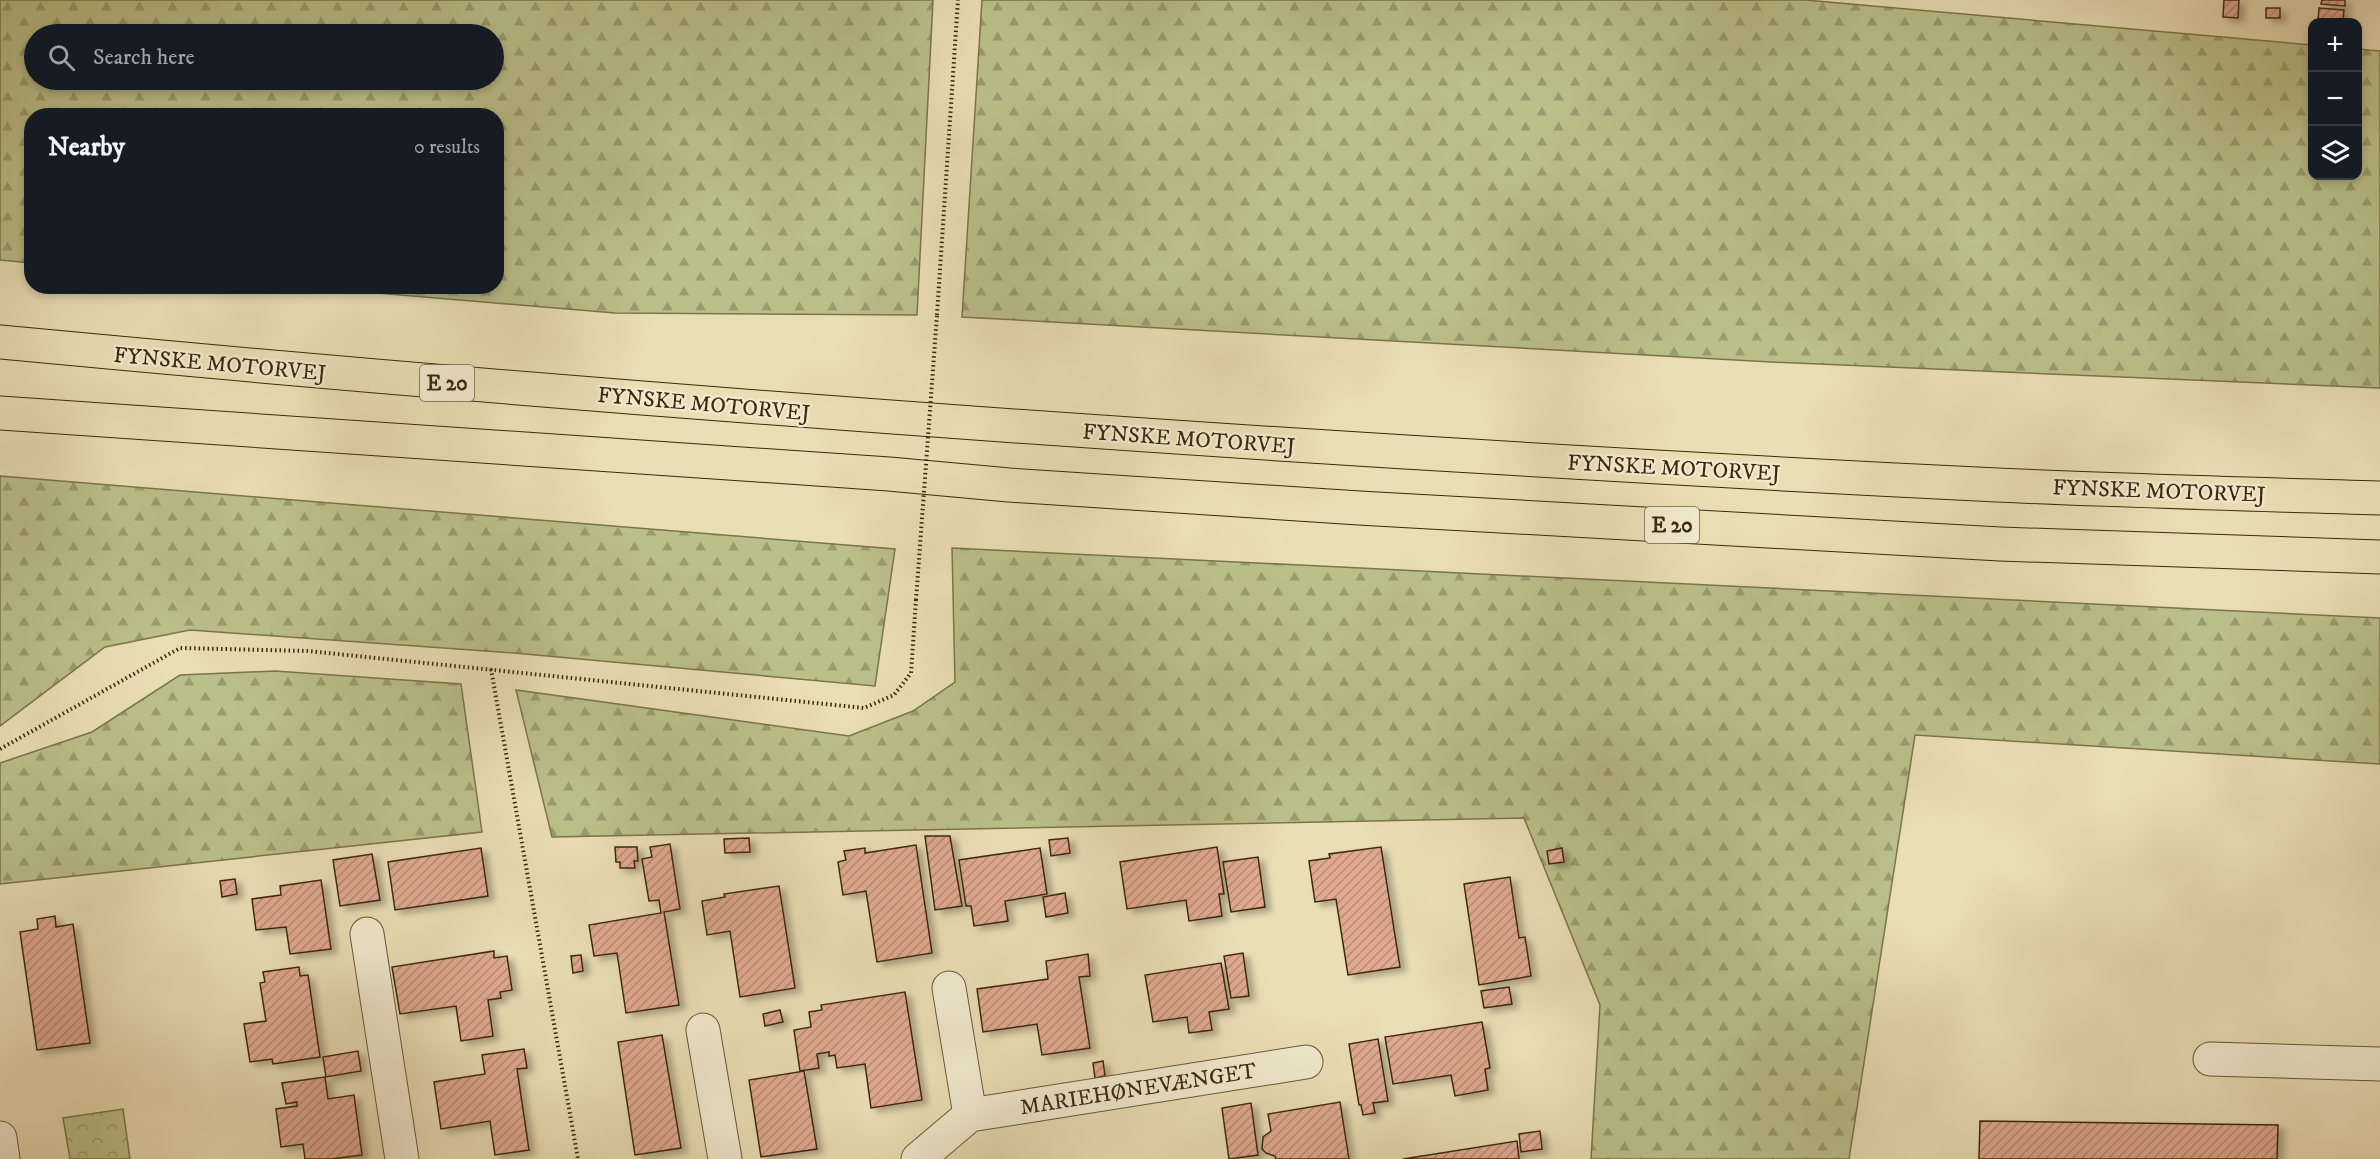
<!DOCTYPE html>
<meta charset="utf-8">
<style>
:root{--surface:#171b24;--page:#242831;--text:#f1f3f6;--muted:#9ea1a6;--line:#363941}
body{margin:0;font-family:"IM FELL DW Pica",serif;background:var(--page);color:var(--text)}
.controls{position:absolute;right:18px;top:18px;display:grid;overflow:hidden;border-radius:12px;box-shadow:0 3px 9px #0003}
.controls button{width:54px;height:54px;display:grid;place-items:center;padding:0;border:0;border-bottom:2px solid var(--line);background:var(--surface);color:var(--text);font:30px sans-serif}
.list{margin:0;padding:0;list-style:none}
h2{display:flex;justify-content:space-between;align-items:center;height:78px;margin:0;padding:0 24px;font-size:26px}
h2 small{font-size:20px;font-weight:400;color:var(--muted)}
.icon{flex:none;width:33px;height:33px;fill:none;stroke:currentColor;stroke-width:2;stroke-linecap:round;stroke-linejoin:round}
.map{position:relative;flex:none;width:2380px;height:1159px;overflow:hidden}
.search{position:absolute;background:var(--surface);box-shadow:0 3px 9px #0003;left:24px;top:24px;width:480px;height:66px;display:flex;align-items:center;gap:15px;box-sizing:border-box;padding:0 21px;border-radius:33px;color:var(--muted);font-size:22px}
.panel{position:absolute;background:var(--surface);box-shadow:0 3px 9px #0003;left:24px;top:108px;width:480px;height:186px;border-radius:24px}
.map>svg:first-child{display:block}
</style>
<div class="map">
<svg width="2380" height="1159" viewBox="0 0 2380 1159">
<defs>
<pattern id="forest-firs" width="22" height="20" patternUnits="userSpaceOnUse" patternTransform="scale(1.5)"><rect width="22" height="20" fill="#bbc08a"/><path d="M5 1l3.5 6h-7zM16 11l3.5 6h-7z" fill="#999c6f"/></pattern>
<pattern id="park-crowns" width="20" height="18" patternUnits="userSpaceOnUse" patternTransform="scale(1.5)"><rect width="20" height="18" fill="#bbc08a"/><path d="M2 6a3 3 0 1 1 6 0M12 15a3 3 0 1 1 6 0" fill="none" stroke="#999c6f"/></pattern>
<pattern id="building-hatch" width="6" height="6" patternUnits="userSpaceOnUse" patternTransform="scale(1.5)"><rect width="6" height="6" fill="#e0a990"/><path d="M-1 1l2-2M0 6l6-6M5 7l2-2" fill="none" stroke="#b78a74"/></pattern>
<filter id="shadow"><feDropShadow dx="6" dy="4" stdDeviation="3" flood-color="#0004"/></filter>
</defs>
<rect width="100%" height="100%" fill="#eadeb5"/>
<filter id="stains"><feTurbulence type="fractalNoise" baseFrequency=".00333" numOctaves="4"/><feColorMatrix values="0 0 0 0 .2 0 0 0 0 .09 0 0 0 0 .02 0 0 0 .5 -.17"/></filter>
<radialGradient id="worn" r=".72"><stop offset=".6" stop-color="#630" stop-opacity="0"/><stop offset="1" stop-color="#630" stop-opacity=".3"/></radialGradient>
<path fill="url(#forest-firs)" stroke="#7c744c" stroke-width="1.5" fill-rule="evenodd" d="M0,0H933L917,315L615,313L306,287L496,286V116H32L31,263L0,260ZM494,34V80H34V34Z
M982,0H1805L2312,45V176H2358V49L2380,51V388L1771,362L962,317Z
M0,476L895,549L875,686L514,653L190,630L105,647L0,726Z
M952,548L2380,618V764L1915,735L1849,1159H1591L1600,1005L1524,818L552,837L516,690L849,736L913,711L955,682Z
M275,671L461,684L482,832L0,884V763L92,732L180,675Z"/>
<path fill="url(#park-crowns)" stroke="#7c744c" stroke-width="1.5" d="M123,1109L130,1159H70L63,1118Z"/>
<path fill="url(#building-hatch)" stroke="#3c280e" stroke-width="1.5" filter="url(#shadow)" d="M2224,0H2239L2238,18L2223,17Z
M2322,0H2345V6L2321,4Z
M2266,8H2280V18H2266Z
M2319,8L2344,10L2343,22H2318Z
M925,836H950L962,906L935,910Z
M749,838L750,852L725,853L724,839Z
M1068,838L1070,853L1051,856L1049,840Z
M670,844L680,909L664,912L679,1005L626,1013L617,953L594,956L589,925L661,913L659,900L649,901L642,859L652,857L650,847Z
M916,845L932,953L877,962L866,891L843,895L838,862L846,860L844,851L865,848V853Z
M615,847H637L638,861H634L635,868H620V862H616Z
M1217,847L1224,894H1219L1222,916L1189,921L1186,900L1127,909L1120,862Z
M1381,847L1400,967L1348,975L1336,899L1315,902L1309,861L1330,858L1329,854Z
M481,848L488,896L395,910L388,862Z
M1040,848L1047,894L1005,901L1008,921L974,926L971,906H966L959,860Z
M1562,848L1564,862L1549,864L1547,851Z
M372,854L380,900L340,906L333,860Z
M1258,857L1265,907L1231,912L1223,862Z
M1510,877L1519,938L1525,937L1531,976L1479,985L1464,884Z
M235,879L237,894L222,897L220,881Z
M321,880L331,949L290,954L286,927L256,930L252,899L281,895L280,886Z
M779,886L795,988L740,997L730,931L707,935L702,901L725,897L724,894Z
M1065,893L1068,913L1046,917L1043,897Z
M55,916L56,927L73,924L90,1043L37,1050L20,932L38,929L37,919Z
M494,951V958L507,956L512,990L500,992L501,998L488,1000L493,1036L461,1041L456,1006L400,1014L392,967Z
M1243,953L1249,996L1231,998L1224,956Z
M1088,954L1090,976L1079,977L1090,1048L1042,1055L1037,1024L983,1032L977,989L1048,979L1046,961Z
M581,955L583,971L573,973L571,956Z
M1221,963L1229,1009L1209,1012L1212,1030L1189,1033L1187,1017L1153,1022L1145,975Z
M299,967L300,976L308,975L320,1057L273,1064L272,1059L250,1062L244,1024L266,1021L260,983L265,982L263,972Z
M1509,987L1512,1004L1484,1008L1481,991Z
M905,992L922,1100L871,1108L865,1064L837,1068L835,1055L829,1056V1052L817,1054L819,1068L800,1071L794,1030L811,1027L809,1012L822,1010L821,1005Z
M780,1010L783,1022L765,1026L763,1014Z
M1482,1022L1490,1068L1485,1069L1488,1090L1455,1096L1451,1075L1393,1084L1385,1037Z
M662,1035L681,1148L635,1155L618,1042Z
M1378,1039L1388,1101L1373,1103L1375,1113L1363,1115L1361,1105H1359L1349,1044Z
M524,1049L527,1068L517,1069L529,1150L495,1155L490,1121L441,1129L434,1082L485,1074L482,1055Z
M358,1051L361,1071L326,1077L323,1057Z
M1103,1061L1105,1076L1095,1078L1093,1063Z
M804,1071L817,1149L761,1157L749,1080Z
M325,1077L328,1099L354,1095L362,1155L331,1159H305L303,1144L281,1147L276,1109L297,1106V1102L286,1104L282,1083Z
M1340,1102L1349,1159H1276L1275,1156L1266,1153L1262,1149L1263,1137L1271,1131L1268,1114Z
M1251,1103L1258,1155L1229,1159L1222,1108Z
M1980,1121L2278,1125L2277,1159H1979Z
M1540,1131L1542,1149L1521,1152L1519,1134Z
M1517,1141L1519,1159H1403Z"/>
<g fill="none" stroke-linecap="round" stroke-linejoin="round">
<g stroke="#685638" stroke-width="35">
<path id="minor" d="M367,934L402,1159
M949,988L970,1115
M703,1030L725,1159
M2210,1059L2380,1064
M0,1138L3,1159
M918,1159L970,1115L1306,1062"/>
</g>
<g stroke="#3c280e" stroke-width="35">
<path id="highway" d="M0,342C664,405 1330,452 1997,485C2124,491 2252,494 2380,498
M0,413L889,474L1009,485L1359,508L2000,544L2380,557"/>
</g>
<path stroke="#3c280e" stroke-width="4" stroke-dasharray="1.5 3" stroke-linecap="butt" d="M937,315L958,0
M491,669L578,1159
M0,749L180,648L308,651L864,708L894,695L911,673L916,600"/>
<use href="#minor" stroke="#f1eacf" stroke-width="33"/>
<use href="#highway" stroke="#eadeb5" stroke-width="33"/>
<path stroke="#3c280e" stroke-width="4" stroke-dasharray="1.5 3" stroke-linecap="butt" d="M916,600L937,315"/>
</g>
<g text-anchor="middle" stroke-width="4.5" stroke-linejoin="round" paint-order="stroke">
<g fill="#f1eacf" stroke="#726248" stroke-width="1.5">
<rect x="420" y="365" width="54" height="36" rx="4.5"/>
<rect x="1645" y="507" width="54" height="36" rx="4.5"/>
</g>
<g font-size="21" font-weight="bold" fill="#3c280e">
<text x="447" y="390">E 20</text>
<text x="1672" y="532">E 20</text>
</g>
<g font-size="22" fill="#3c280e" stroke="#f1eacf">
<text transform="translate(220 363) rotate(5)" y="8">FYNSKE MOTORVEJ</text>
<text transform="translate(704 403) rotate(5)" y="8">FYNSKE MOTORVEJ</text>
<text transform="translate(1189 438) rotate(4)" y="8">FYNSKE MOTORVEJ</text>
<text transform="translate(1674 467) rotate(3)" y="8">FYNSKE MOTORVEJ</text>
<text transform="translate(2159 490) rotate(2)" y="8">FYNSKE MOTORVEJ</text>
<text transform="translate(1138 1088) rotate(-9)" y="8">MARIEHØNEVÆNGET</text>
</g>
</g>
<rect width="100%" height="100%" filter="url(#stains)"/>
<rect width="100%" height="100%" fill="url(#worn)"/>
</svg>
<div class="controls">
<button>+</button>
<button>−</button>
<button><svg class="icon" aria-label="layers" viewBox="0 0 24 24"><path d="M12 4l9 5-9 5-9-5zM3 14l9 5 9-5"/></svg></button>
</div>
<div class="search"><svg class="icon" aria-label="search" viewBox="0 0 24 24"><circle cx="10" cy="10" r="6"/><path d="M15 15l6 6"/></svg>Search here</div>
<section class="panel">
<h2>Nearby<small>0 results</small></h2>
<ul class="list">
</ul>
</section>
</div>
